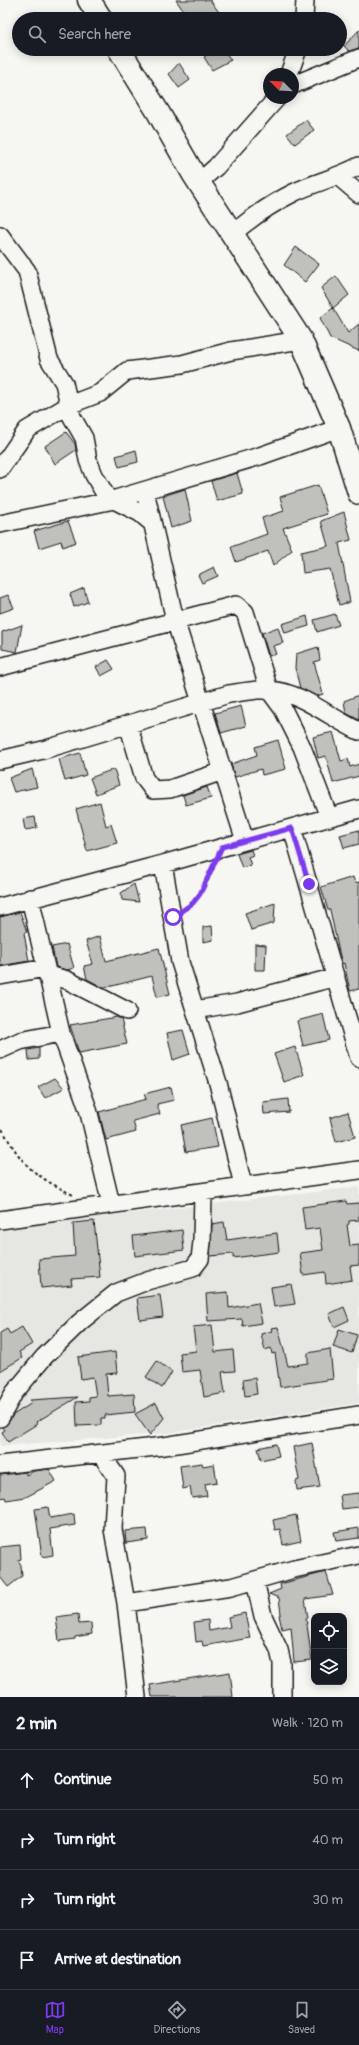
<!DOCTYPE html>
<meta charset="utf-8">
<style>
:root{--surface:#171b24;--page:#20242c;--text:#f1f3f6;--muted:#9ea1a6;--line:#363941;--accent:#7c3aed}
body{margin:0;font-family:Pangolin,sans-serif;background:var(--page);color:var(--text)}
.controls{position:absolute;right:12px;bottom:12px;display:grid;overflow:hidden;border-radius:8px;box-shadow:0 2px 10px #0003}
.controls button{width:36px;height:36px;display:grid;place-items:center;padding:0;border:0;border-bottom:1px solid var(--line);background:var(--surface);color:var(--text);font:20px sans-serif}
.compass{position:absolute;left:263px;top:68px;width:36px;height:36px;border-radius:50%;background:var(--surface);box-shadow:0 2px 10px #0003;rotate:294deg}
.stop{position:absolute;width:12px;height:12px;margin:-9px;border:3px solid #7c3aed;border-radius:50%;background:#fff}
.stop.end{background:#7c3aed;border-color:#fff;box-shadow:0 1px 4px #0008}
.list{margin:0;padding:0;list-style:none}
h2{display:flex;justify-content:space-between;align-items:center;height:52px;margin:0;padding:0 16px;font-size:17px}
h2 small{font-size:13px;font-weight:400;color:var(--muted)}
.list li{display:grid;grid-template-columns:26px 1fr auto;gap:12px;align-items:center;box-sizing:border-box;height:60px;padding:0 16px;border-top:1px solid var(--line)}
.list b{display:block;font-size:15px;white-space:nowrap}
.list em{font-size:13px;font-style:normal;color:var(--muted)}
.icon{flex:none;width:22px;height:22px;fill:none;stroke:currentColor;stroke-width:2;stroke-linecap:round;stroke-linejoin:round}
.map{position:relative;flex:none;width:359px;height:1697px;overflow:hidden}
.search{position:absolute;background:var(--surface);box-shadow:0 2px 10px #0003;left:12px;right:12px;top:12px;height:44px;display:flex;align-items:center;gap:10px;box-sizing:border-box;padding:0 14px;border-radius:22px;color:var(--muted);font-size:15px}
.sheet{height:292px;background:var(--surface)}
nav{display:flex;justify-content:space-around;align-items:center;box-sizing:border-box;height:56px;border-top:1px solid var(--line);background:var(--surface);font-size:11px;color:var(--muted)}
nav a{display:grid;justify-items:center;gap:2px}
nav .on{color:var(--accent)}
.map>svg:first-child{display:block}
</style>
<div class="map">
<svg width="359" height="1697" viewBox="0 0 359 1697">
<rect width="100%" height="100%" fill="#f6f6f2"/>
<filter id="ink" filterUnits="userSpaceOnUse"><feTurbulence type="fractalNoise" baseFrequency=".025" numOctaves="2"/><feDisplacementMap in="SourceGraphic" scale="8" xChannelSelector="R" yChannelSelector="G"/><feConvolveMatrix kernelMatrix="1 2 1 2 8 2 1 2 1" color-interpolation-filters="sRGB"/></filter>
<g filter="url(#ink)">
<path fill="#e6e6e2" d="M359,1187V1403L168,1433L0,1446V1228Z"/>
<path fill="#c0c0bd" stroke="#1c1c1c" d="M176,0H210L224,19H189Z
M359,30V48L349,51L344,46Z
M216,49H223L231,60L212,70L204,57Z
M179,63L190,80L179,88L169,74Z
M306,120L314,130L295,144L287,134Z
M296,247L319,264L305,282L284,265Z
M336,276L349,295L333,308L321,288Z
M333,308L348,333L359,324V351L330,338L320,318Z
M66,432L75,444L76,450L55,464L45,446Z
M136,450L138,462L119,467L116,456Z
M237,473L243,494L217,501L211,481Z
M318,485L327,514L283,528L292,550L273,566L268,551L236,562L231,547L267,534L262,518L284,511L280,497Z
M185,489L192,521L171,528L163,496Z
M344,512L351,540L339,543L350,602L339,605L330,569L303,573L301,552L328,546L321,521Z
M68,521L76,542L63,547L61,541L39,548L34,531Z
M214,567L218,576L202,583L198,575Z
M84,588L88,602L74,607L70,594Z
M8,595L14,608L0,613V598Z
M335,614L339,625L317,632L314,620Z
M307,616L309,626L285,633L282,624Z
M22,625L17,652L2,649V632Z
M278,627L283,643L273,646L276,654L269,656L262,633Z
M318,647L320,660L314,662L323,694L317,696L300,688L295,668L296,654Z
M108,660L114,669L101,676L96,667Z
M359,695V720L346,713L344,701Z
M241,706L246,726L221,733L215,713Z
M333,732L341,761L348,759L350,767L359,764V776L333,783L326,756L318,758L313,737Z
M278,740L286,769L262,775L261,769L235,777L231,764L257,755L255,747Z
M80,753L86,775L65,781L59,759Z
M32,769L37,787L14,792L9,778Z
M114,769L119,785L96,794L90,778Z
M207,787L211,798L186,805L183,795Z
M100,802L106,826L111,824L117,843L87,851L76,809Z
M35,817L37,828L25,830L23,819Z
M359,830V844L344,848L340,835Z
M251,850L253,855L248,857L251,865L242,868L237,854Z
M353,877L355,883L359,882V989L350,991L344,963L342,964L339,952L330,910H328L321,887Z
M134,884L139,902L122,900L121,893Z
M275,903L274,923L251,930L245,913Z
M20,912L27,932L24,933L29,961L0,966V917Z
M212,926L213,940L203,942V927Z
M100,936L106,961L159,948L170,994L157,997L152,976L104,988L87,979L84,966L93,964L86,941Z
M67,944L74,968L67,970L56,967L52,947Z
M255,944L266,945L265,970H255Z
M323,1014L329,1040L303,1046L297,1021Z
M117,1017L121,1019L127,1044L79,1053L70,1025Z
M183,1030L190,1054L173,1060L167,1033Z
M295,1047L304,1075L284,1082L274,1054Z
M39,1048V1059L29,1060L28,1050Z
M55,1078L64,1088L45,1098L38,1087Z
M171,1087L174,1100L157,1104L160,1114L133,1121L136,1132L106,1140L99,1112L146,1099L144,1094Z
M288,1099L289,1112L264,1114L263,1102Z
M348,1112L355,1137L336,1142L330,1118Z
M212,1118L218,1147L186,1152L181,1125Z
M346,1201L347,1204L359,1203V1220L349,1221V1224L347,1225L350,1246L359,1245V1265L350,1266L352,1280L326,1284L325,1272L303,1275L300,1253L323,1250L320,1228L305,1230L302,1207Z
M94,1221L100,1277L71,1279L72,1285L41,1288L39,1259L75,1256L73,1223Z
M224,1222L227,1240L277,1233L279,1252L233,1258V1254L210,1256L212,1224Z
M182,1230L184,1250L135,1256L133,1236Z
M291,1284L295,1304L274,1307L271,1287Z
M228,1292L229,1308L258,1303L262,1323L243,1326L242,1319L208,1321L206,1294Z
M160,1295L163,1317L140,1320L137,1298Z
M344,1307L349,1320L334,1327L329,1314Z
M212,1325L215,1352L233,1350L235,1371L222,1372L225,1393L204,1397L200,1370L182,1372L180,1353L196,1351L193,1327Z
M22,1327L32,1344L19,1352L22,1358L0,1371V1333L7,1329L10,1334Z
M278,1327L288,1366L308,1363V1353L330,1349L333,1379L280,1387L275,1353L272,1354L271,1348L265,1350L261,1334L272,1331L271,1328Z
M339,1329L357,1335L352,1353L333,1347Z
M115,1352L117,1373L106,1374L108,1396L134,1394L135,1412L105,1415V1418H101V1425L77,1426L76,1402L89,1401V1397L96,1396L93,1377L81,1379L78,1357Z
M157,1361L172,1372L162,1388L146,1377Z
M255,1378L257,1394L245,1396L243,1380Z
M78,1397L36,1422L37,1424L8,1442L2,1432L5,1430L3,1427L8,1423L13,1415L32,1403L30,1400Z
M156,1403L164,1418L150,1435L135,1414Z
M312,1443L320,1487L297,1490L296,1481L299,1480L293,1447Z
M276,1444L279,1456L261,1460L258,1448Z
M202,1463L203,1466L214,1464L217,1482L205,1484L207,1496L192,1498L190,1487L183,1489L180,1466Z
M49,1469L56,1481L26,1497L6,1500L5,1497L0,1498V1475L26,1472V1475L34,1471Z
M359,1493V1507L342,1509L340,1495Z
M48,1507L50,1518L74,1514L75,1525L50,1529L53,1555L42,1557L35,1509Z
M296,1515L301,1541L283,1545L280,1529L275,1530L273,1520Z
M359,1528V1538L336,1541L334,1532Z
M147,1529L148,1540L126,1543L125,1531Z
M20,1545L21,1559L18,1560L21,1565L22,1576L8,1587L0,1577V1547Z
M326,1572L333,1595L305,1599L308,1618H306L312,1660L294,1662L291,1627L282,1629L279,1615L281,1614L279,1598L269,1594L281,1589L280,1584Z
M245,1613L250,1638L203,1646L202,1641L196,1642L194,1622L208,1620L209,1631L230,1627L228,1617Z
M78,1614L79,1624L91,1623L92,1634L75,1637V1639L59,1641L56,1617Z
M230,1672L233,1697H152L150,1685Z"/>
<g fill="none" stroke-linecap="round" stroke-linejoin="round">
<g stroke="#1c1c1c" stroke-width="20">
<path id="minor" d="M304,19L305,0
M289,74L298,49
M293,85L359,58
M339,177L359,194
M199,182L216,167L277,98
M232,234C251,218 271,204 293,193C315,182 337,178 359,166
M0,235L27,271L49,359L64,383L72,417L84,438L88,460L94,475L109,501
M0,469L27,430L69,405L100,393L127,371L182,364L231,351L301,340
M145,491L175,620L245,841
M114,500L140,513L152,523
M0,524L109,501L260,456L339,428
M0,667L236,605L245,612L269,690L283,709L302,747L329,817
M128,724L144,778L153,790L170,789L223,771
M0,760L43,750L229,694C242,692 256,689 269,690C302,692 330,718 359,731
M292,828L359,1058
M163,864L180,962L218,1083L243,1185
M30,898L61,1033L88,1109L111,1204
M0,907L163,864L359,809
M48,975L67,980L127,1011
M0,976L46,968
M195,1010L237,1003L336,977
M0,1050L20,1041L61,1033
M0,1220C120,1204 239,1186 359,1170
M0,1418L14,1393L44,1357L80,1322L116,1293L147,1281L193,1268L200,1259L202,1242L203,1192
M101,1454L116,1476L113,1529L126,1603L137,1697
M0,1465L164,1446L359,1415
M255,1581L263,1616L279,1650L282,1663V1697
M126,1603L231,1587L294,1569L359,1555"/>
</g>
<g stroke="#1c1c1c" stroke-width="25">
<path id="major" d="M89,0L101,19
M119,49L158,112L194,175L301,340L339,428L359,493"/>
</g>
<path stroke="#1c1c1c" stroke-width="2" stroke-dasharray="3 3" stroke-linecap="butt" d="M185,909C200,898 207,881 215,865
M2,1129C24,1168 34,1175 73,1195"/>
<use href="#minor" stroke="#f6f6f2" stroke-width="17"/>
<use href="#major" stroke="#f6f6f2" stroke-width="22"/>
</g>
</g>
<g fill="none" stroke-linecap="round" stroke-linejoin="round" filter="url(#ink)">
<path stroke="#7c3aed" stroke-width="5" d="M173,917L193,903L200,894L222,847L292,828L309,884"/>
</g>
</svg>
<div class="controls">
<button><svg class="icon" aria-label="locate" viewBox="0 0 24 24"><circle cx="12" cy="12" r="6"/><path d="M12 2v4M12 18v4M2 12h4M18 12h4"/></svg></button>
<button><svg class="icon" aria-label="layers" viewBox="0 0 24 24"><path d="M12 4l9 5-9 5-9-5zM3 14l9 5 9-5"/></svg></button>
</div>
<svg class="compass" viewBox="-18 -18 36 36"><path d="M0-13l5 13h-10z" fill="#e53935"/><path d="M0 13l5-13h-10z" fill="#9ea1a6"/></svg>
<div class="stop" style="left:173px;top:917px"></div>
<div class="stop end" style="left:309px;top:884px"></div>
<div class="search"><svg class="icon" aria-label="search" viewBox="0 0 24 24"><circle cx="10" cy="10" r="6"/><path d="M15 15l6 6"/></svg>Search here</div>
</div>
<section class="sheet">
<h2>2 min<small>Walk · 120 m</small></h2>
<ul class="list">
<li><svg class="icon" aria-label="ahead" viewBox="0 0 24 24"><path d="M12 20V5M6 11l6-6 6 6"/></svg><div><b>Continue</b></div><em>50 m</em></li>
<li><svg class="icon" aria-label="right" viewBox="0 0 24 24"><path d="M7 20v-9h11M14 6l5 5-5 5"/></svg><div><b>Turn right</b></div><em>40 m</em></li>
<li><svg class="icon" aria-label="right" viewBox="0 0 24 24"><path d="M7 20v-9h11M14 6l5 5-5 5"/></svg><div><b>Turn right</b></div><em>30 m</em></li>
<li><svg class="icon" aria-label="arrive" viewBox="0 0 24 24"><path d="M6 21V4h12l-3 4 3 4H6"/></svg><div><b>Arrive at destination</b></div></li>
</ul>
</section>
<nav>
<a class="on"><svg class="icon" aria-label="map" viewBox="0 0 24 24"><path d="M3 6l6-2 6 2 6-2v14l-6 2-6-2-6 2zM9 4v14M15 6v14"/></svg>Map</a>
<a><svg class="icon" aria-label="directions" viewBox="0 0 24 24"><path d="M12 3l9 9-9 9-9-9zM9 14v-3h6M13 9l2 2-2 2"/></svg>Directions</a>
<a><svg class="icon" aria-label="saved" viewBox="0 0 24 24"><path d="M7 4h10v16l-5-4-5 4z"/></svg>Saved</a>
</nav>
